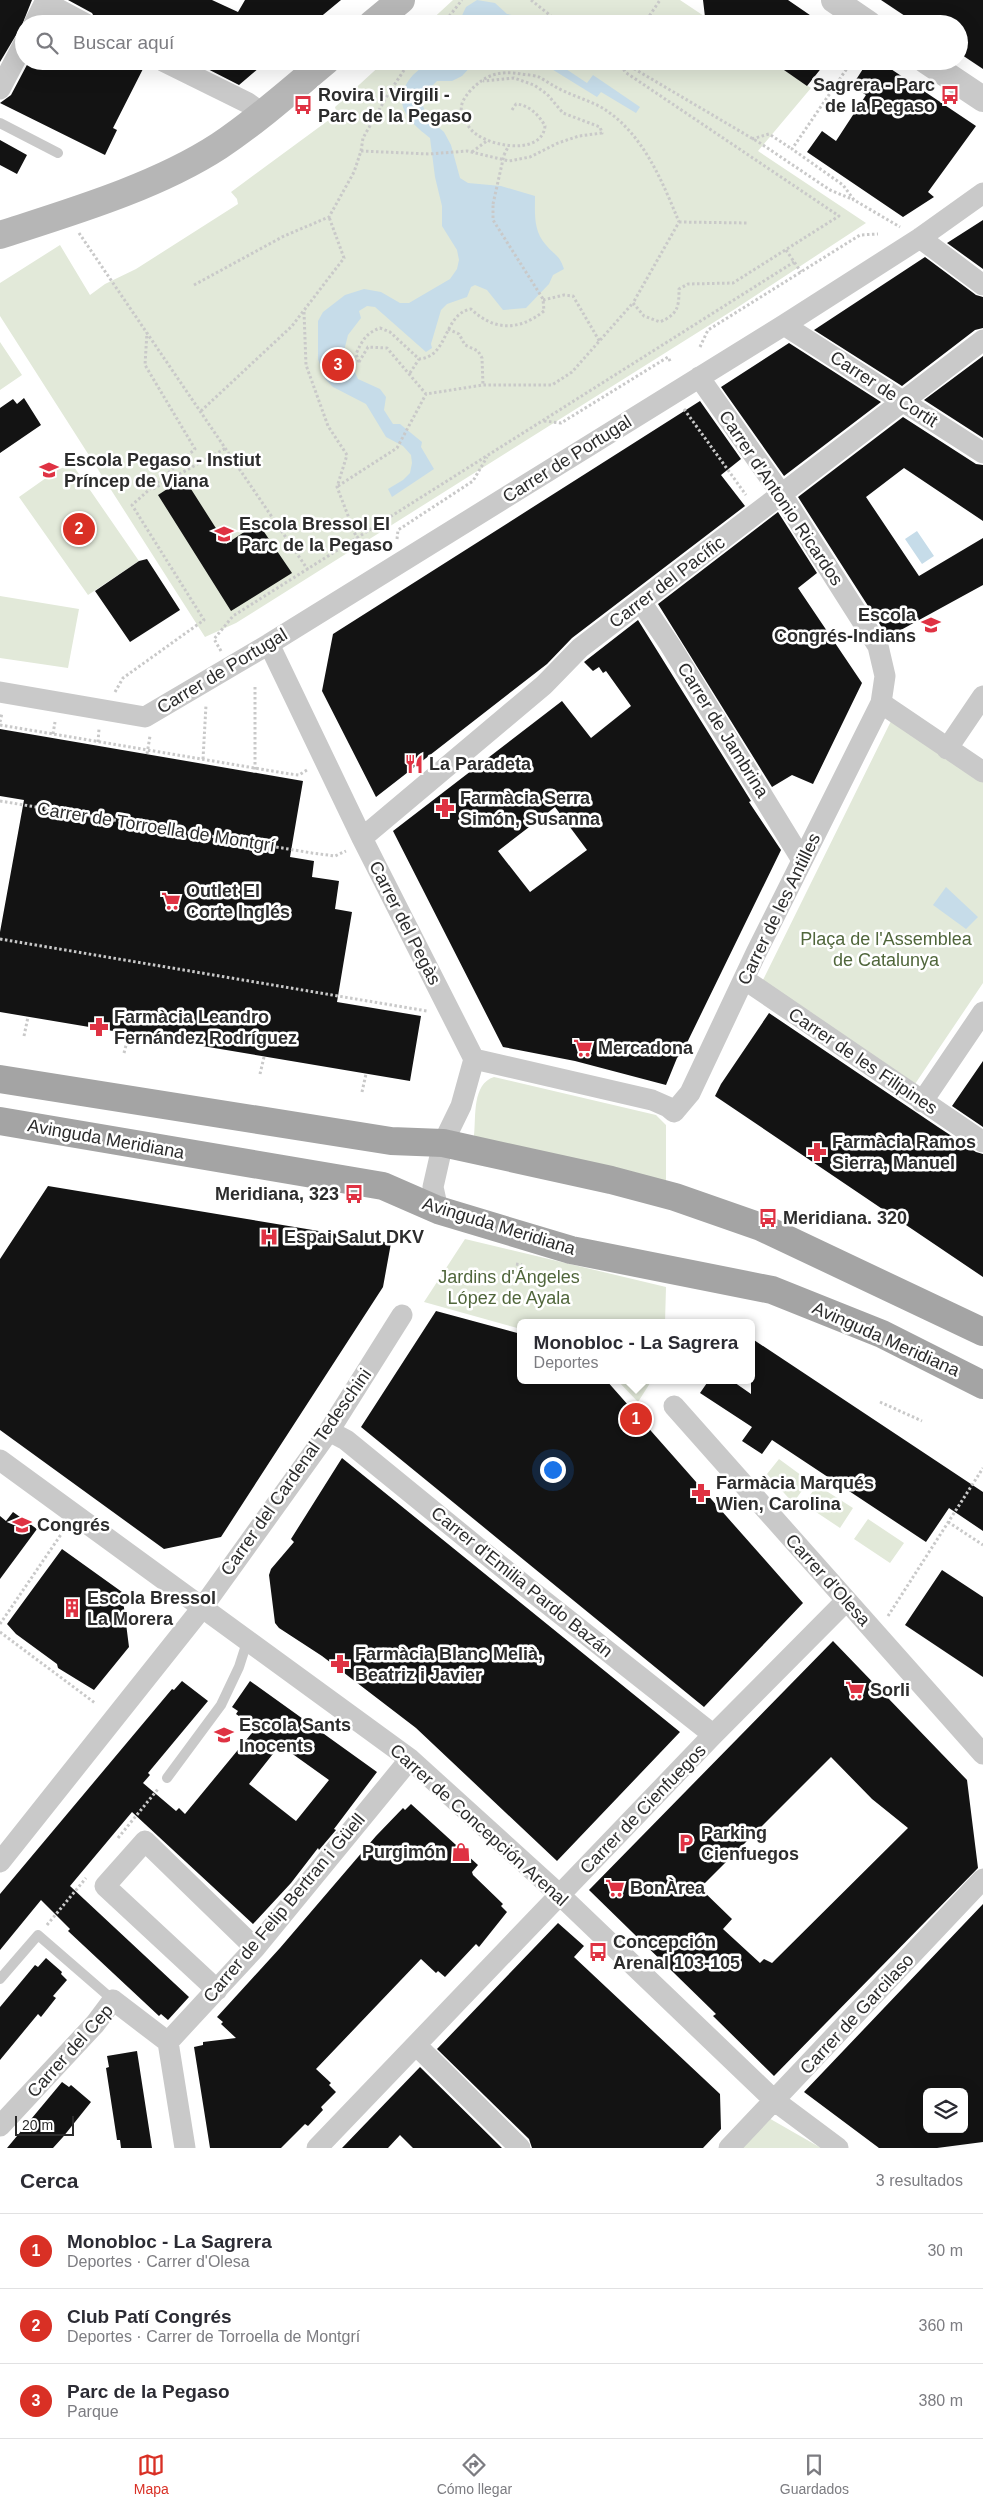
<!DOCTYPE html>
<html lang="es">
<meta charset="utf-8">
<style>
:root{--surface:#fff;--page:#f7f7f7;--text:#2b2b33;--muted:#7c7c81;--line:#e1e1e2;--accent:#d93025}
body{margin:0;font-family:Arial,sans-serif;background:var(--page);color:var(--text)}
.controls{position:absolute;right:15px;bottom:15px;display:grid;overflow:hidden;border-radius:8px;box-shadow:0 5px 20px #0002}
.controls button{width:45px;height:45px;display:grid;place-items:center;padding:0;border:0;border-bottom:1px solid var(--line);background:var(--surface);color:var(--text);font:25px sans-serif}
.scale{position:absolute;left:15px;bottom:12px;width:59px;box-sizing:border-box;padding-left:5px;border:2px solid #2c2c2c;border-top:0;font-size:14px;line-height:18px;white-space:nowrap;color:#2c2c2c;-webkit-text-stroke:4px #fff;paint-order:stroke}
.you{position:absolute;left:552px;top:1469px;width:18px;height:18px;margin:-12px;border:4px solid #fff;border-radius:50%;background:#1a73e8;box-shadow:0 0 0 8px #1a73e833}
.badge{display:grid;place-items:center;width:32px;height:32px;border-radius:50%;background:var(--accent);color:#fff;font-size:16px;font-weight:700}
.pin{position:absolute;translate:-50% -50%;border:2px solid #fff;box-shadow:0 1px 5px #0006}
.popup{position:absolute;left:517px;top:1319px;width:238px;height:65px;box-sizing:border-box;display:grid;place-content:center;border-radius:8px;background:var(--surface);filter:drop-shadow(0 1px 4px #0005);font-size:16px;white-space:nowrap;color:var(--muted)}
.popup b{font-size:19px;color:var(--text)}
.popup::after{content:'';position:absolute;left:50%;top:100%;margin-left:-10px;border:10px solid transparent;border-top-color:var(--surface)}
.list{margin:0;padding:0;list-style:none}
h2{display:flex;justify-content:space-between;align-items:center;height:65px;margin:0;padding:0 20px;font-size:21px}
h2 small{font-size:16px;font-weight:400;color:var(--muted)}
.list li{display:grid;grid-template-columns:32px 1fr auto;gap:15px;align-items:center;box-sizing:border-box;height:75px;padding:0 20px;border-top:1px solid var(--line)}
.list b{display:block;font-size:19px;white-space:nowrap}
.list p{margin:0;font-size:16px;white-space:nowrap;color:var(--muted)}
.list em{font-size:16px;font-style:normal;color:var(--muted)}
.icon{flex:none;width:28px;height:28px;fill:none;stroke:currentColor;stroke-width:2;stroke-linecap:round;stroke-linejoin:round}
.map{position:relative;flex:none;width:983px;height:2148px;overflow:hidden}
.search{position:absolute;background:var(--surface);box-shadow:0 5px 20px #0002;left:15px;right:15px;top:15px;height:55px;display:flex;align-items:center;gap:12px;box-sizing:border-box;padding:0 18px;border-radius:28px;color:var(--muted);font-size:19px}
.sheet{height:290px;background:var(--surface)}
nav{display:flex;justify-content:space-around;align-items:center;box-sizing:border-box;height:70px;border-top:1px solid var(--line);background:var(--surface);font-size:14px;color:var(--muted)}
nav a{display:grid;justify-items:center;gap:2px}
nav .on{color:var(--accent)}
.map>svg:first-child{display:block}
</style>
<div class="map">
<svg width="983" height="2148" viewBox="0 0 983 2148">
<rect width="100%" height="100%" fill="#fff"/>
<path fill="#e2e9d9" d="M453,0H680L716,24H427Z
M385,61H771L811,88L758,151L866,223L735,309L236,623L205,637L0,316V283L60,245L90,295L105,284L136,269L238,204L237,199L231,192L337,114L335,107Z
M0,342L22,375L0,390Z
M70,461L139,561L88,595L19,497Z
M0,596L79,609L68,668L0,658Z
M893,717L983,781V983L913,1087L763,980Z
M494,1077L656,1115L666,1125V1181L476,1141L474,1135C476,1116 472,1084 494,1077Z
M465,1239L666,1287L665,1323H521V1329L424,1302Z
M617,1380H652L638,1402Z
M779,1459L809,1481L793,1503L767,1474Z
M817,1485L853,1508L840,1528L804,1504Z
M868,1519L904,1543L890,1563L854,1539Z
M767,2117L821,2148H736Z"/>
<path fill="#c6dce9" d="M477,0L495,3L507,14L542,21L547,24H458L466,7Z
M428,61H476L462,76L452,81H437L429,89L422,104L429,119L444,132L451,145L460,178L468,183L501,186L535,196C535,213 533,231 546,245C555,256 559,254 564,269L553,275L549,284L526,308L503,310L487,290L475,285L471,287L467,297L447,304L441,310L431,344L432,348L426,352L375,307L367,306L359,311L361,318L348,335L344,351L345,358L351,364L358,379L380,389L386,397L384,410L393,424H400L422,442L421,447L434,469L392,497L388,489L403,480L410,473L412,463L411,455L403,446L386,437L366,404L333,387L325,379L318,359V321L323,312L345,295L364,289L381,292L400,303H409L450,279L457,269L459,260L457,250L442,226V206L435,177L430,138C408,121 389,102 413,75C418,70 424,66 428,61Z
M521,61H554L587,83L593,75L640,107L636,113L601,92L597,97L550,68Z
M917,531L934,556L922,564L905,539Z
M946,887L978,917L966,929L933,905Z"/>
<path fill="#131313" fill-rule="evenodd" d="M0,0H32L22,25L0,62Z
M68,0H212L238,12L245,0H341L312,24H98L92,13Z
M703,0H788L823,24H716L705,17Z
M881,0H983V69L959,53V24H904L908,18Z
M29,61H147L113,128L117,130L105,155L0,103L11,95Z
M192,61H267L239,85Z
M771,61H827L807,86Z
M868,61H879L976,126L928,192L934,197L903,217L807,152L822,131L836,141L866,95L852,86Z
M0,140L27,155L17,174L0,165Z
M983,220V269L947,243Z
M925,257L976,295L983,297V328L975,330L902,386L814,330Z
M789,343L881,402L784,476L721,387Z
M983,356V438L924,400Z
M24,398L41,425L0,453V408L13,399L17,404Z
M700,401L741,459L721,475L745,506L572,638L547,664L376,797L322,691L333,634Z
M903,417L976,464L983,465V521L904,468L866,497L919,576L983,538V585L888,637L798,497Z
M184,478L226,544L258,523L292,573L231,611L158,495Z
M778,512L817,573L798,588L862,683L813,784L792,775L772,787L658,604Z
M147,559L180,610L130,642L95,591L139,561Z
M638,620L751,801L749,802L781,850L683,1051L677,1058L666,1085L575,1061L503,1047L393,831L562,701L591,738L631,706L606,671L603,673L599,667L593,671L584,662ZM555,807L587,850L530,892L498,851Z
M0,729L303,781L290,857L314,861L312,877L339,881L335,909L352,912L337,1002L421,1016L410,1081L0,1012V932L24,800L0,796Z
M769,1013L938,1127L976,1152L983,1154V1277L715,1096L721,1084Z
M983,1061V1127L952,1106Z
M48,1186L391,1243L383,1287L221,1537L164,1549L0,1430V1259Z
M436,1311L521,1334V1380H606L803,1603L704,1707L361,1427Z
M751,1338L983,1492V1531L949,1508L926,1542L772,1440L762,1454L742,1441L752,1427L700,1393L709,1380H731L751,1394Z
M342,1458L680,1732L557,1861L416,1728L322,1656L279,1628L275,1623L269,1575L271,1569L294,1542L291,1539Z
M13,1512L37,1529L0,1579V1516L6,1521Z
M62,1549L122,1592L129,1647L94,1690L58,1668L57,1664L16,1634L7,1624Z
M942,1570L983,1597V1677L905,1625Z
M833,1641L967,1780L978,1868L774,2076L713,2016L716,2014L589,1890ZM831,1757L872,1799L908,1828L772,1963L764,1959L760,1963L723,1929L732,1919L700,1888Z
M182,1681L208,1701L148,1773L150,1775L143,1783L176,1811L179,1808L185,1814L256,1728L236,1714L238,1711L232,1707L250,1681L377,1772L334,1829L336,1830L319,1850L318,1848L291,1883L253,1924L132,1812L70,1886L189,1997L168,2020L161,2014L159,2016L68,1931L70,1929L41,1900L0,1950V1894L172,1689L174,1690ZM280,1745L329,1780L296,1821L249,1784Z
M411,1804L478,1865L472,1872L473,1875L503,1904L501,1906L507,1912L479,1947L476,1944L445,1977L438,1971L436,1973L421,1959L316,2069L331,2083L329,2085L336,2092L321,2107L323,2110L308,2126L305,2124L281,2148H210L194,2047L203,2045V2042L236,2038L221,2024L223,2022L217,2017L280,1948L376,1836L403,1808L405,1810Z
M983,1904V2142L937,2148H879L804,2092ZM927,2092H964V2129H927Z
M558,1923L584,1946L574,1957L720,2094L721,2129L703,2148H532L529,2139L437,2049Z
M46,1958L62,1972L61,1974L67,1980L53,1996L56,1998L41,2017L38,2014L0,2060V2007L35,1965L38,1967Z
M137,2051L152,2148H121L120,2140H117L106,2068L109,2067L107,2056Z
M420,2067L502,2148H413L400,2135L388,2148H342Z
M62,2082L69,2087L71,2085L91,2102L63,2137L53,2148H7Z"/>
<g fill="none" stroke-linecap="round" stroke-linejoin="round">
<path stroke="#c9c9c9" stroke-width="3" stroke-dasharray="2.5 2.5" stroke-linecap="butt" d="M531,0L561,24
M443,24L462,0
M644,24L660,0
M621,61L760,143L830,190L854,200
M852,61L792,149L843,185L854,200L900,227
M512,110L516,104C529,105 539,115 545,126C542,158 481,146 469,127C459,112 458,105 470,91C485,75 499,70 521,74C527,75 534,75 539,77C548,82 556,88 566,92C579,98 596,103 607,111C644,136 663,183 679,222L633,303L644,316L660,322C678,314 679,307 679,289L688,284L733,283L839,216L625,72L620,61
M752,139L769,134L792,149
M361,151L429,154L467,151L509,161L530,157L558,143L579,136L602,133L600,127L563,113L547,94L534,85L514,78L483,81
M472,152L488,140
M504,155L508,147
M679,222L749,223
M79,233L308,570
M786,250L801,272
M194,285L284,236L329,217L354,172L361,151L363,138L387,96L410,61
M543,300L564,295L573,296L600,342
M304,312L306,365L328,426L347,455L337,487L357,539
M448,329L459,334L465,345L478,351L482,358L483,385
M700,347L708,330L860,235L878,234
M359,362L356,354C362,341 366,333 380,328L390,332L419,359C449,357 443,314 471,309C494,331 519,331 544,311L543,299L493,220V204
M359,362L368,347L387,348L426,394L483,385H552L572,372L633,303
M410,373L419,359
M684,409L746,495
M201,411L292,326L344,258L329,217
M544,421L561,423L668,357L671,363
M338,486L397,448L426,394
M153,489L226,448
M397,539L398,530L473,481L487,457
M221,651L214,639L233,616L794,262
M255,687V773
M115,692L123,678L204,620L132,505L195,449L145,365L147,332
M0,722L2,713
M0,725L290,774L299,775L307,770
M53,734L55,722
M98,742L99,729
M147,754L150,736
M203,759L206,705
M0,801L312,853L335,856L346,851
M0,939L427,1011
M24,1036L28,1017
M124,1053L129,1034
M260,1074L264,1057
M362,1092L366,1074
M516,1264L522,1265
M880,1402L922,1421
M948,1522L983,1545
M888,1616L983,1468
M0,1624L62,1533
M0,1632L95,1703
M118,1838L158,1789
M47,1925L86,1878"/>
<path stroke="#c9c9c9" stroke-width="10" d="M0,123L58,153
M167,1778L221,1705L239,1667L247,1642
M0,1979L38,1935L113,2000"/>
<path stroke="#c9c9c9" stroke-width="21" d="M45,2L86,24
M34,24L46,0
M163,61L248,103L262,113
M0,89L24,43
M920,238L983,285
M784,325L983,453
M641,602L670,645L802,860
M269,644L362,838L474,1059L461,1106L443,1143L433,1187L438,1210
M0,692L145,717L269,644L784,325L920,238L983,193
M881,703L983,772
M947,749L983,696
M362,838L544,685L580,648L983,340
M744,979L983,1142
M474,1059L652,1100L668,1107L674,1112L690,1093L756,953L881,703L885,676L878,646L782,495L699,377
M922,1102L983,1012
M674,1406L983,1754
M329,1431L346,1440L525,1586L706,1729L712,1736
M0,1460L410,1759L561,1896L775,2101L838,2148
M0,1862L202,1608L329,1431L402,1315
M217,1990L105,1886L145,1841L255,1948
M416,2045L520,2148
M0,2126L95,2024L113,2000L168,2042
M185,2148L168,2042L255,1948L410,1759
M317,2148L712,1736L846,1601
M729,2148L983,1879"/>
<path stroke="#c9c9c9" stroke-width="26" d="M834,0L869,24
M926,61L983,99"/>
<path stroke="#b6b6b6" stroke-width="28" d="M372,24L401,0
M0,235C71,212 156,187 219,146C257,121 291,90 326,61"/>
<path stroke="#a4a4a4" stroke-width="28" d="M0,1079L391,1141L443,1143L611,1180L675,1197L761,1227L983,1332
M0,1121L383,1186L438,1210L571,1250L772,1290L882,1334L983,1385"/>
<path stroke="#c9c9c9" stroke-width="3" stroke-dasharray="2.5 2.5" stroke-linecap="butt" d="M493,204L504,155"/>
</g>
<defs>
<g id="bus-bare" transform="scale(1.5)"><path d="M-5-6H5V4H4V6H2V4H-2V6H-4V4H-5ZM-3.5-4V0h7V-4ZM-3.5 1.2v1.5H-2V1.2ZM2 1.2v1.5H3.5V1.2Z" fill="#df3243" stroke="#fff" stroke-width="2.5" paint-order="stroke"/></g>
<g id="school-bare" transform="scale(1.5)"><path d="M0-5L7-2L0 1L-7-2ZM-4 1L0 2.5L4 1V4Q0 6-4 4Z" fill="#df3243" stroke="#fff" stroke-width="2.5" paint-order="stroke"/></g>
<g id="restaurant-bare" transform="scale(1.5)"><path d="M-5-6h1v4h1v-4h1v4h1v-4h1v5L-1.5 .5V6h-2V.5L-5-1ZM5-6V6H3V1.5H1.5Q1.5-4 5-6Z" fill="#df3243" stroke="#fff" stroke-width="2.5" paint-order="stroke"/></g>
<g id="pharmacy-bare" transform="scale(1.5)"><path d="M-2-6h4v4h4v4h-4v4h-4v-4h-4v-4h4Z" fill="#df3243" stroke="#fff" stroke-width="2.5" paint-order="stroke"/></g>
<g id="supermarket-bare" transform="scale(1.5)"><path d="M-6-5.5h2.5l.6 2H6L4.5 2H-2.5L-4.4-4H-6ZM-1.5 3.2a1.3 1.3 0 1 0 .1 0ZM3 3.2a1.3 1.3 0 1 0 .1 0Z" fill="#df3243" stroke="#fff" stroke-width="2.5" paint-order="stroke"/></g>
<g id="hospital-bare" transform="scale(1.5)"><path d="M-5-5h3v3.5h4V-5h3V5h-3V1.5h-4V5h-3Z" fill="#df3243" stroke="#fff" stroke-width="2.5" paint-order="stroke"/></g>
<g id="building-bare" transform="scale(1.5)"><path d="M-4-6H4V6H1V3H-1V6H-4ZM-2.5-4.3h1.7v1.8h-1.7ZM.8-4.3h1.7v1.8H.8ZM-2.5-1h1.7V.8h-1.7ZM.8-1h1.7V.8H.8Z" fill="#df3243" stroke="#fff" stroke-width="2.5" paint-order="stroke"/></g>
<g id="parking-bare" transform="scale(1.5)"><path d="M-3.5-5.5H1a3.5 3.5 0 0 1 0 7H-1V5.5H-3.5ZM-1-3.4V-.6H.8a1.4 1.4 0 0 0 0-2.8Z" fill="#df3243" stroke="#fff" stroke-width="2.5" paint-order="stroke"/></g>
<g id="shop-bare" transform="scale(1.5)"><path d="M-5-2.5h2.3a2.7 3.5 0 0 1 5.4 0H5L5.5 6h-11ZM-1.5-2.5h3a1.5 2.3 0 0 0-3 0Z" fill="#df3243" stroke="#fff" stroke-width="2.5" paint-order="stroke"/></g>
</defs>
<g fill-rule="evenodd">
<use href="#bus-bare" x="950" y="95"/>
<use href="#bus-bare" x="303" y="105"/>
<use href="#school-bare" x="49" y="470"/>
<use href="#school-bare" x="224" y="534"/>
<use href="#school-bare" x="931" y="625"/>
<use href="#restaurant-bare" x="414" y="764"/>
<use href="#pharmacy-bare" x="445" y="808"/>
<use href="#supermarket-bare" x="171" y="901"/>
<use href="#pharmacy-bare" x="99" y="1027"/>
<use href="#supermarket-bare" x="583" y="1048"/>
<use href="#pharmacy-bare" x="817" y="1152"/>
<use href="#bus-bare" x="354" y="1194"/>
<use href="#bus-bare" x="768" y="1218"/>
<use href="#hospital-bare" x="269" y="1237"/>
<use href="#pharmacy-bare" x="701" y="1493"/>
<use href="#school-bare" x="22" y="1525"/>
<use href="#building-bare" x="72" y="1608"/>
<use href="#pharmacy-bare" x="340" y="1664"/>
<use href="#supermarket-bare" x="855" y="1690"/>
<use href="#school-bare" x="224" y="1735"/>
<use href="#parking-bare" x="686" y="1843"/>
<use href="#shop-bare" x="461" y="1852"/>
<use href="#supermarket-bare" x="615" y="1888"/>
<use href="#bus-bare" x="598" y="1952"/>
</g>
<g text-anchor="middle" stroke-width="5" stroke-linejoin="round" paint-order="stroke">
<g font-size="18" font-weight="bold" fill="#2c2c2c" stroke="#fff" text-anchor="start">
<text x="935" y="91" text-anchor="end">Sagrera - Parc<tspan x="935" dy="21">de la Pegaso</tspan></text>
<text x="318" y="101">Rovira i Virgili -<tspan x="318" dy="21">Parc de la Pegaso</tspan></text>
<text x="64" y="466">Escola Pegaso - Instiut<tspan x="64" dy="21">Príncep de Viana</tspan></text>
<text x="239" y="530">Escola Bressol El<tspan x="239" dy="21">Parc de la Pegaso</tspan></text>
<text x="916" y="621" text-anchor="end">Escola<tspan x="916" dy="21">Congrés-Indians</tspan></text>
<text x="429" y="770">La Paradeta</text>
<text x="460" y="804">Farmàcia Serra<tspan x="460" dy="21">Simón, Susanna</tspan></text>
<text x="186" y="897">Outlet El<tspan x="186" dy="21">Corte Inglés</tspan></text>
<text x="114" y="1023">Farmàcia Leandro<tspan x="114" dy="21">Fernández Rodríguez</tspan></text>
<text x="598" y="1054">Mercadona</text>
<text x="832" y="1148">Farmàcia Ramos<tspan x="832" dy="21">Sierra, Manuel</tspan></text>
<text x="339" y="1200" text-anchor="end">Meridiana, 323</text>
<text x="783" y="1224">Meridiana. 320</text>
<text x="284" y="1243">Espai Salut DKV</text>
<text x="716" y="1489">Farmàcia Marqués<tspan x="716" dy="21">Wien, Carolina</tspan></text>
<text x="37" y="1531">Congrés</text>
<text x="87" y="1604">Escola Bressol<tspan x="87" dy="21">La Morera</tspan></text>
<text x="355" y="1660">Farmàcia Blanc Melià,<tspan x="355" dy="21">Beatriz i Javier</tspan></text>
<text x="870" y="1696">Sorli</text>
<text x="239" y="1731">Escola Sants<tspan x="239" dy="21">Inocents</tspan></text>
<text x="701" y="1839">Parking<tspan x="701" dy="21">Cienfuegos</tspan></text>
<text x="446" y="1858" text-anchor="end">Purgimón</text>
<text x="630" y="1894">BonÀrea</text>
<text x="613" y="1948">Concepción<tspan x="613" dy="21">Arenal 103-105</tspan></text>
</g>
<g font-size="18" fill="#2c2c2c" stroke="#fff">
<text transform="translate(884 389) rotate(33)" y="6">Carrer de Cortit</text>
<text transform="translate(567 459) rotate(-32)" y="6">Carrer de Portugal</text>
<text transform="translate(781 498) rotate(56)" y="6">Carrer d'Antonio Ricardos</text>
<text transform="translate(667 582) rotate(-37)" y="6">Carrer del Pacífic</text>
<text transform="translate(222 671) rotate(-31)" y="6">Carrer de Portugal</text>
<text transform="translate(723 730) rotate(58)" y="6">Carrer de Jambrina</text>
<text transform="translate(156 827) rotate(9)" y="6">Carrer de Torroella de Montgrí</text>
<text transform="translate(779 909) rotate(-64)" y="6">Carrer de les Antilles</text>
<text transform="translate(405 923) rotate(63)" y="6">Carrer del Pegàs</text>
<text transform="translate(863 1061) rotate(34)" y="6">Carrer de les Filipines</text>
<text transform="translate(106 1139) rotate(10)" y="6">Avinguda Meridiana</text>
<text transform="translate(499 1226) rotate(17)" y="6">Avinguda Meridiana</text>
<text transform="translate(886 1339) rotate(24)" y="6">Avinguda Meridiana</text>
<text transform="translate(296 1472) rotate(-55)" y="6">Carrer del Cardenal Tedeschini</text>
<text transform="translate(828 1580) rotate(48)" y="6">Carrer d'Olesa</text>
<text transform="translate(522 1582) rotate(39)" y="6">Carrer d'Emilia Pardo Bazán</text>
<text transform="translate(643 1809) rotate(-46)" y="6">Carrer de Cienfuegos</text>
<text transform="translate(479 1825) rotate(42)" y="6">Carrer de Concepción Arenal</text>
<text transform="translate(284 1908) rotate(-50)" y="6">Carrer de Felip Bertran i Güell</text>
<text transform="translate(857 2014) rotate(-47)" y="6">Carrer de Garcilaso</text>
<text transform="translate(70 2051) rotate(-48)" y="6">Carrer del Cep</text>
</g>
<g font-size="18" fill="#50663b" stroke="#fff">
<text x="886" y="945">Plaça de l'Assemblea<tspan x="886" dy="21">de Catalunya</tspan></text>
<text x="509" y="1283">Jardins d'Ángeles<tspan x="509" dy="21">López de Ayala</tspan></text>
</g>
</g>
</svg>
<div class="controls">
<button><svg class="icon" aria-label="layers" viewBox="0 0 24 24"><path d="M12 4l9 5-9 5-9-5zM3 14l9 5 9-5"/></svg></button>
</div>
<div class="scale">20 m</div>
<div class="you"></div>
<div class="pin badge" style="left:636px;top:1419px">1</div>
<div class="popup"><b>Monobloc - La Sagrera</b>Deportes</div>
<div class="pin badge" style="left:79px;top:529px">2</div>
<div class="pin badge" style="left:338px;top:365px">3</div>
<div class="search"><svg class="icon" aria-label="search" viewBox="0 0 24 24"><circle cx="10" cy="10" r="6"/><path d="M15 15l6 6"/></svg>Buscar aquí</div>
</div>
<section class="sheet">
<h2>Cerca<small>3 resultados</small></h2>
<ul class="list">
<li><span class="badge">1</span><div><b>Monobloc - La Sagrera</b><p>Deportes · Carrer d'Olesa</p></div><em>30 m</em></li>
<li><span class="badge">2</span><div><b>Club Patí Congrés</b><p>Deportes · Carrer de Torroella de Montgrí</p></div><em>360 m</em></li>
<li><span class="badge">3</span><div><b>Parc de la Pegaso</b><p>Parque</p></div><em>380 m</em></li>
</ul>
</section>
<nav>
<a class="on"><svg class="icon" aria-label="map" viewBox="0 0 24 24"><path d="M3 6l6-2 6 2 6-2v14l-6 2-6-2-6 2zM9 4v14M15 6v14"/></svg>Mapa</a>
<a><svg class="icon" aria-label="directions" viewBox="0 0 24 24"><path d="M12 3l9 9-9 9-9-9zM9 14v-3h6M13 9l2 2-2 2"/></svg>Cómo llegar</a>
<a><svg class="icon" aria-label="saved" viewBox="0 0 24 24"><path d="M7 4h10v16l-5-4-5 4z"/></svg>Guardados</a>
</nav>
